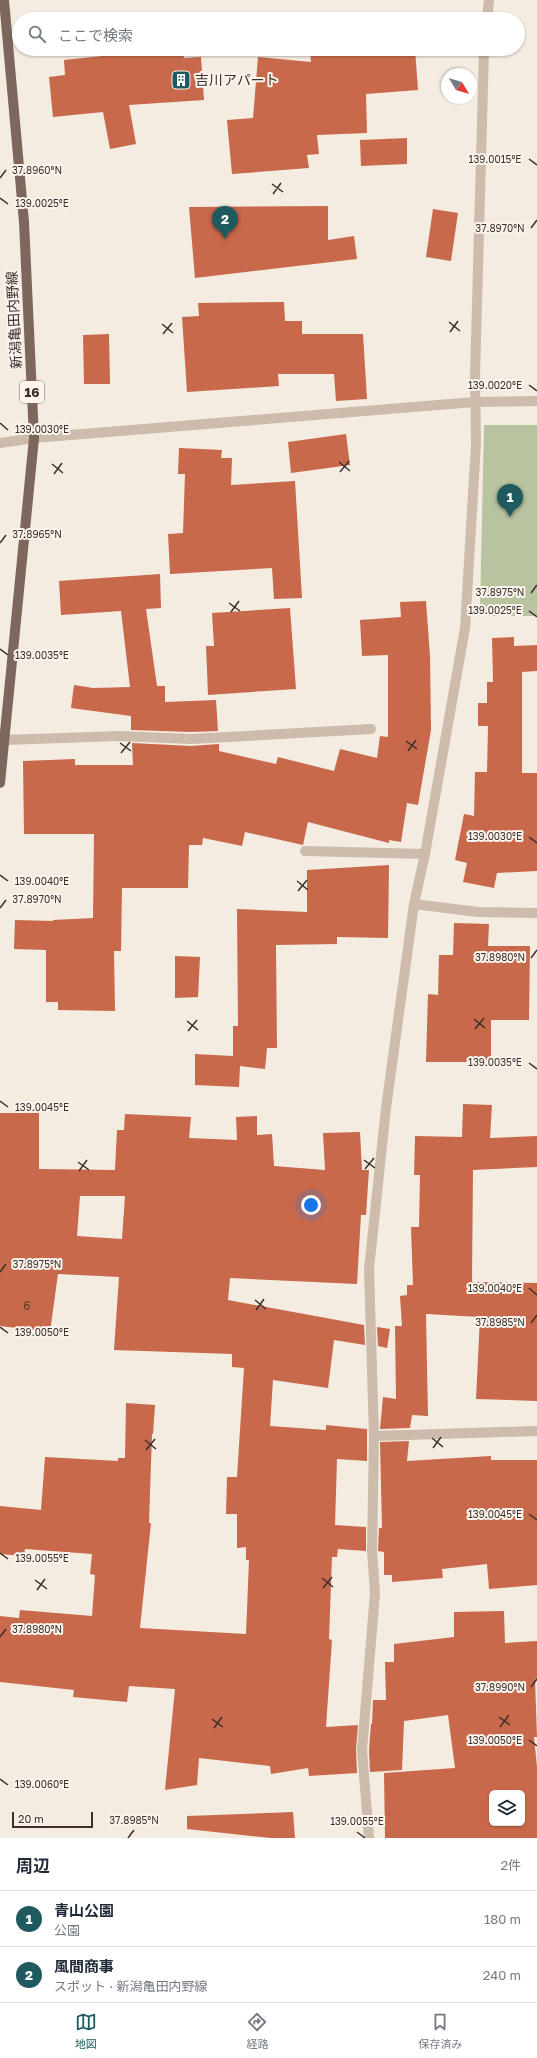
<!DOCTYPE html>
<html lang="ja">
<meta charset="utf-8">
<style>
:root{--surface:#fff;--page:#f6f6f7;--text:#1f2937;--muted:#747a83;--line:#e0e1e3;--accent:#1f5a5e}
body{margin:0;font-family:"Golos Text","Noto Sans JP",sans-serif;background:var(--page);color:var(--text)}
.controls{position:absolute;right:12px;bottom:12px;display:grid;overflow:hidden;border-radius:6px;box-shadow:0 1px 3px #0004}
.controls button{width:36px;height:36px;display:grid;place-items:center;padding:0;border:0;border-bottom:1px solid var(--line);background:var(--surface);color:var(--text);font:20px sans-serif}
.compass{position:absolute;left:441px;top:68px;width:36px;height:36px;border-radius:50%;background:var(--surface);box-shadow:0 1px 3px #0004;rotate:128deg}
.scale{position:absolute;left:12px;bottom:10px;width:81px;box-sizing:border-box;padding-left:4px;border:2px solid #3b302b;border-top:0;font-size:11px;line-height:14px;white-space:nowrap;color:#3b302b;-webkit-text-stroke:3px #fbf5ee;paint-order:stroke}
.you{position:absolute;left:311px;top:1205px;width:14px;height:14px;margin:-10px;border:3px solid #fff;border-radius:50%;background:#1a73e8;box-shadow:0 0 0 6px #1a73e833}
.badge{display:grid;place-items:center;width:26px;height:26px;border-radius:50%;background:var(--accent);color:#fff;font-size:13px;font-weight:700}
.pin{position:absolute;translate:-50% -33px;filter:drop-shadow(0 1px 2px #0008)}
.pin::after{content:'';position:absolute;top:21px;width:14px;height:12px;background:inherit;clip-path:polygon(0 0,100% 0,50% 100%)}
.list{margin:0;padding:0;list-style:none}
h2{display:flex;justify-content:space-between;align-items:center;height:52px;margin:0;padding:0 16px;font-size:17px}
h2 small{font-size:13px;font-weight:400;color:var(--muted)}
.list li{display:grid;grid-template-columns:26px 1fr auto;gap:12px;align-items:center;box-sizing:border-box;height:56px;padding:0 16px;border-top:1px solid var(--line)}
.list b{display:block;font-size:15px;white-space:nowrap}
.list p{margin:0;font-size:13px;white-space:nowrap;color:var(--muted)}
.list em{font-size:13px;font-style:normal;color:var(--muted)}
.icon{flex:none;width:22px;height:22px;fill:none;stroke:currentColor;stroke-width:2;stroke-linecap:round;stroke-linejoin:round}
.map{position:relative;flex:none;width:537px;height:1838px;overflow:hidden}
.search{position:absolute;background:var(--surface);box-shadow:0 1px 3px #0004;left:12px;right:12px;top:12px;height:44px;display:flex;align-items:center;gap:10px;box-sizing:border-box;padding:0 14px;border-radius:22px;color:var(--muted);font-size:15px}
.sheet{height:164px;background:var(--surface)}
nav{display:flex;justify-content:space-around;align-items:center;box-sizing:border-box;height:56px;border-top:1px solid var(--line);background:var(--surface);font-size:11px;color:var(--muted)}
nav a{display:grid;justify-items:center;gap:2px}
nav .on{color:var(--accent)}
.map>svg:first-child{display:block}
</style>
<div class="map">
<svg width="537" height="1838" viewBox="0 0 537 1838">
<rect width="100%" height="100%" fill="#f4ebe1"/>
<path fill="#b8c4a0" d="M484,425H537V616H489L480,609Z"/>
<path fill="#c8694b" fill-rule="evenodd" d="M399,13V19H326L373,15Z
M310,49H415L418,90L366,94L367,133L317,135L319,154L307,155L309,168L232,174L227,120L253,118L258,57L311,62Z
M162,50L183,51L184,58L201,57L204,100L129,105L136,144L110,149L103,112L53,117L49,77L65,75L64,60Z
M407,138V164L361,166L360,140Z
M328,206V240L354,236L357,259L195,278L189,207Z
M433,209L458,213L451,261L426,257Z
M284,302L285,321H302V334H363L367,399L336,401L334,374H278L279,386L187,392L182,317L199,316L198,303Z
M109,334L110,384H84L83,335Z
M346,434L350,465L291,473L288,442Z
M179,448L222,450L221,458H232L231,485L295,481L302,598L274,599L272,568L170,574L168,534L183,533L185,474H178Z
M160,574L161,608L146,609L157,686H165V702L216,700L218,731L191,732L131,730V716L71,708L74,685L93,688L130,687L121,611L61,615L59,581Z
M426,601L430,656L431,730L418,805L407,803L401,842L389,840V843L308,822L303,845L245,832L242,846L203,838L202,845H189L188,888H122L121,951H114L115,1011L58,1010V1002H46V950L14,949L15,920L53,921V920L93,918L94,834H24L23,761L75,759V765H133L132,743L191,746L219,744V751L276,764L278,757L334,771L340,749L377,758L380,736L388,737V655L362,656L360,620L401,617L400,602Z
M290,608L296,689L208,695L206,646H214L212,613Z
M514,637V646L537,645V671L522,672V773H537V871L497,873L494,888L463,882L467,863L455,860L464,814L474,816L475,772H487L488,726H478V703H487V682H493L492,638Z
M389,865L388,938L337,937V944L276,945L277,1048H267L265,1069L240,1066L239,1087L195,1085V1054L233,1056V1026H238L237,909L307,912V870Z
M454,923L489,924L488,946H530L529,1020H491V1062H426L428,994L438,995L439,955H453Z
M175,956L200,957L198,997L175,998Z
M463,1104L492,1105L490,1138L537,1136V1167L473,1170L472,1282L537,1283V1401L476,1399L480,1317L426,1314L428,1416L412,1415L410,1428L380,1429L383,1397L396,1399L395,1326H402L400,1296L407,1295V1285H413L411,1227H419L420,1175H414L415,1136L462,1137Z
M0,1113H39V1169L115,1170L117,1130H124L125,1114L191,1117L189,1138L237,1140L236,1117L257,1116V1135L272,1134L274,1166L325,1170L323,1133L360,1132L362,1170H369L366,1215H361L357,1284L230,1278L228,1300L364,1325L365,1345L334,1340L328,1388L273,1380L270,1426L326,1430V1425L367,1429V1461L337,1459L335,1525L366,1527V1551L338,1549L337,1557H332L329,1639L332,1640L326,1727L358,1725L356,1749L357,1773L309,1776L308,1768L271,1774L270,1766L199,1758L197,1785L165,1790L175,1689L129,1686L127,1702L73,1697L74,1690L0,1682V1616L19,1618L20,1610L92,1616L95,1575L90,1574L92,1554L25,1549L24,1556L0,1554V1506L41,1510L45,1457L118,1461V1458H125L126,1403L155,1405L153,1434H152L149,1523H151L140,1628L246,1634L249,1560H246V1547L237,1548V1514H226L227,1477H237L244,1368L232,1367V1354L114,1350L119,1277L58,1274L50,1332L0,1326ZM80,1196H125L122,1239L77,1236Z
M377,1327L390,1329L387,1348L378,1346Z
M409,1441L407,1461L491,1456V1460H537V1585L489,1589L487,1564L442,1569L443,1578L392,1582V1575H384V1552L378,1551L379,1528H382L380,1442Z
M504,1611L505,1643L537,1641V1679H535L537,1737H534L537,1767V1838H385L384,1773L455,1768L448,1715L404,1721L402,1770L370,1772L369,1750L371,1724H372L373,1700H386L385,1662H394V1644L454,1637V1612ZM492,1793H522V1823H492Z
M293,1812L295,1838H271L187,1829V1816Z"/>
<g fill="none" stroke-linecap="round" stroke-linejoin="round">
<path stroke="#cdbbac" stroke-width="10" d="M487,19L489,0
M0,443L34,438L475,402L537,401
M4,740L119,736L191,739L371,729
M305,851L425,854
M414,904L478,912L537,913
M374,1436L537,1431
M369,1838L362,1750L375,1593L372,1551L374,1436L369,1269L386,1108L414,904L425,854L465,628L476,444L475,377L484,49"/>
<path stroke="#7d675c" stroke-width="10" d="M0,783L34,438L24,222L4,0"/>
</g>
<path fill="none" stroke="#3b302b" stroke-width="1.5" d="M529,159L537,165M0,178L6,170M272,184L283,192M273,194L281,183M0,198L8,204M531,228L537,220M449,322L460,331M162,324L173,333M450,332L458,321M163,334L172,323M529,385L537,391M0,423L8,430M339,462L350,471M52,464L63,473M340,472L349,461M54,474L62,463M0,543L6,535M531,593L537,585M229,603L240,611M529,611L537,617M231,612L239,601M0,649L8,655M406,741L417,749M120,743L131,751M408,751L416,740M121,753L130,742M529,837L537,843M0,875L8,881M297,881L308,890M298,891L307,880M0,908L6,900M531,958L537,950M474,1019L485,1028M187,1021L198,1030M475,1029L484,1018M188,1031L197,1020M529,1063L537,1069M0,1101L8,1107M364,1160L375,1168M78,1162L89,1170M365,1169L374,1158M79,1171L87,1160M0,1272L6,1264M529,1288L537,1295M255,1300L266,1309M256,1310L264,1299M531,1323L537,1315M0,1327L8,1333M432,1438L443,1447M145,1440L156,1449M433,1448L441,1437M146,1450L155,1439M529,1514L537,1520M0,1553L8,1559M322,1578L333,1587M35,1580L47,1589M323,1588L332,1577M37,1590L45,1579M0,1637L6,1629M531,1687L537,1679M499,1717L510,1725M212,1719L223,1727M500,1727L509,1715M214,1728L222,1717M529,1740L537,1746M0,1779L8,1785M357,1832L365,1838M128,1838L134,1830"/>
<defs>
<g id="building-square" transform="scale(1)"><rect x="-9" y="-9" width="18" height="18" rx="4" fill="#1f5a5e" stroke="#fbf5ee"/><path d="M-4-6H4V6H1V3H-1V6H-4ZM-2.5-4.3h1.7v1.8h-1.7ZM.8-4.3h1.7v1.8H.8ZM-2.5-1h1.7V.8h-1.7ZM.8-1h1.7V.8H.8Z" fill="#fff"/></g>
</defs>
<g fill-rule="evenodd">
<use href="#building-square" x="181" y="80"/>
</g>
<g text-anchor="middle" stroke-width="4" stroke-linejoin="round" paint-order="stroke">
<g font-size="12" fill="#5e3e33">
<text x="27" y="1310">6</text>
</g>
<rect fill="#fbf5ee" stroke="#756b66" stroke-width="1" x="20" y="381" width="24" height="22" rx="3"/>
<g font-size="13" font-weight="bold" fill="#3b302b">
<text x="32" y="397">16</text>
</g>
<g font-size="14" fill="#3b302b" stroke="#fbf5ee" text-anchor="start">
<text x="195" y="85">吉川アパート</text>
</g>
<g font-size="14" fill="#3b302b" stroke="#fbf5ee">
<text transform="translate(14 320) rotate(-93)" y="5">新潟亀田内野線</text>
</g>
</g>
<g font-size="10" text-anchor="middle" fill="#3b302b" stroke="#fbf5ee" stroke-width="4" stroke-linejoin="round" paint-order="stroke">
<text x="495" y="163">139.0015°E</text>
<text x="37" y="174">37.8960°N</text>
<text x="42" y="207">139.0025°E</text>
<text x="500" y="232">37.8970°N</text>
<text x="495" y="389">139.0020°E</text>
<text x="42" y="433">139.0030°E</text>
<text x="37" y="538">37.8965°N</text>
<text x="500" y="596">37.8975°N</text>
<text x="495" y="614">139.0025°E</text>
<text x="42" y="659">139.0035°E</text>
<text x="495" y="840">139.0030°E</text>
<text x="42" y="885">139.0040°E</text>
<text x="37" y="903">37.8970°N</text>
<text x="500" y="961">37.8980°N</text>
<text x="495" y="1066">139.0035°E</text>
<text x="42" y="1111">139.0045°E</text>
<text x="37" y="1268">37.8975°N</text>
<text x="495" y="1292">139.0040°E</text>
<text x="500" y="1326">37.8985°N</text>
<text x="42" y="1336">139.0050°E</text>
<text x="495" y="1518">139.0045°E</text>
<text x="42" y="1562">139.0055°E</text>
<text x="37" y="1633">37.8980°N</text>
<text x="500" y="1691">37.8990°N</text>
<text x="495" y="1744">139.0050°E</text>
<text x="42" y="1788">139.0060°E</text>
<text x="134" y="1824">37.8985°N</text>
<text x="357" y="1825">139.0055°E</text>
</g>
</svg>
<div class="controls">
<button><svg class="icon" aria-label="layers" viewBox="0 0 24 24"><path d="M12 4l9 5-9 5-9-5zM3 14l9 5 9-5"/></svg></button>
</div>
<svg class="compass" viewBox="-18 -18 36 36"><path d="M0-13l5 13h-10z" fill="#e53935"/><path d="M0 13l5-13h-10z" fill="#747a83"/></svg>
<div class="scale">20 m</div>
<div class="you"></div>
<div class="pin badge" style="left:510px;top:517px">1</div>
<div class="pin badge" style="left:225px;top:239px">2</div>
<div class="search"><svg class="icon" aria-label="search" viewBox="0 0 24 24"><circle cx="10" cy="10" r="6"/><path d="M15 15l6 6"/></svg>ここで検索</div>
</div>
<section class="sheet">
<h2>周辺<small>2件</small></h2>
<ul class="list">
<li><span class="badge">1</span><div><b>青山公園</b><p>公園</p></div><em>180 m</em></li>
<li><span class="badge">2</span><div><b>風間商事</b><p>スポット · 新潟亀田内野線</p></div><em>240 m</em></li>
</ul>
</section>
<nav>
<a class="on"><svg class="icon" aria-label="map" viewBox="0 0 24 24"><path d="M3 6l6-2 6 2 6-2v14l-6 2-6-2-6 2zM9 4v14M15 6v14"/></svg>地図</a>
<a><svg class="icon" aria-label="directions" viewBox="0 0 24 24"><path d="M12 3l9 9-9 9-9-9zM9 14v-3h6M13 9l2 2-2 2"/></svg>経路</a>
<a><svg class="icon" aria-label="saved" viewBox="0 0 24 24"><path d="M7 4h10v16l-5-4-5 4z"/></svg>保存済み</a>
</nav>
